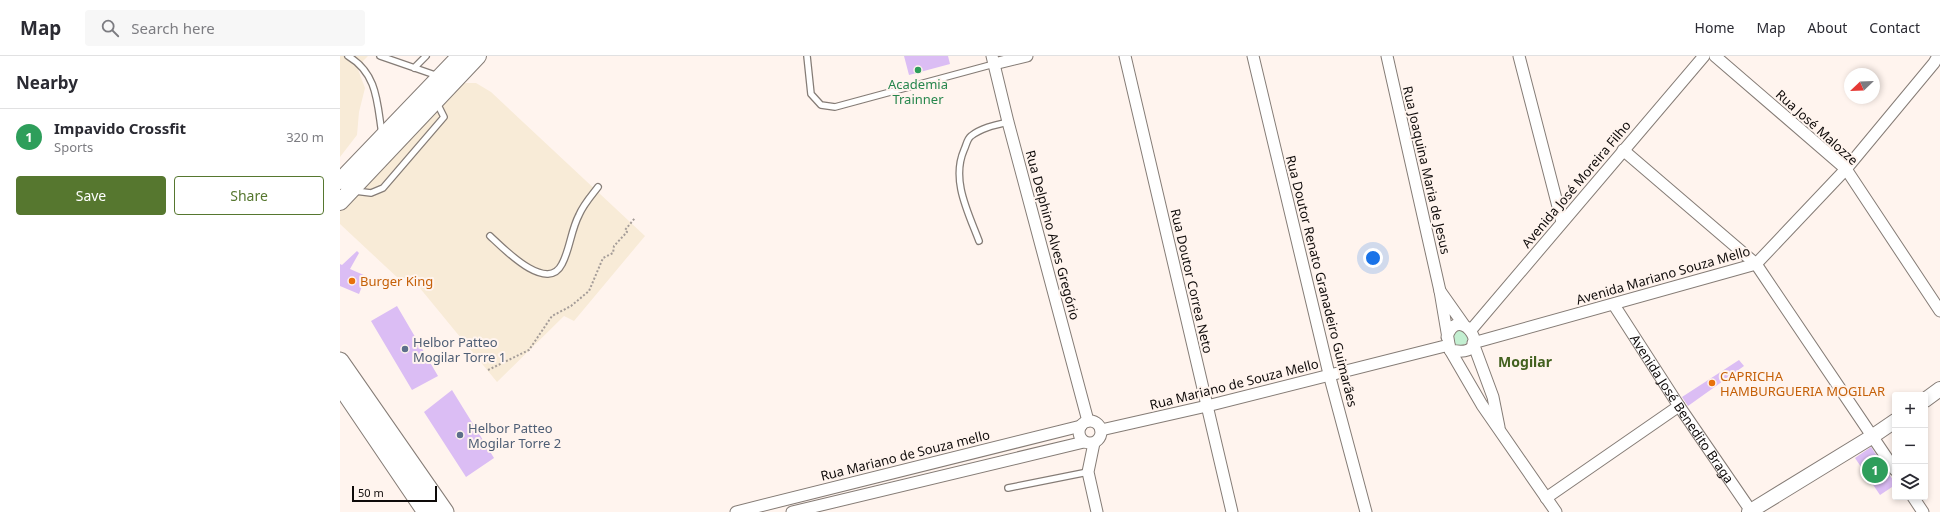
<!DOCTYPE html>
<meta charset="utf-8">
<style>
:root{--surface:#fff;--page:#f7f7f7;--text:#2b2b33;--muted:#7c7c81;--line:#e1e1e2;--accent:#56772f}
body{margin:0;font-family:"Noto Sans",sans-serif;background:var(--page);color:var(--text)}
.controls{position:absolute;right:12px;bottom:12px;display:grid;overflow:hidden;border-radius:4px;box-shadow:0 2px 6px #0003}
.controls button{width:36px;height:36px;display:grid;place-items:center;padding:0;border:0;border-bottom:1px solid var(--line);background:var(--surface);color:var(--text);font:20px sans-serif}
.compass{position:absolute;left:1504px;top:12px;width:36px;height:36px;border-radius:50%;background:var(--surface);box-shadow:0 2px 6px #0003;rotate:247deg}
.scale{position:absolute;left:12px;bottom:10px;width:85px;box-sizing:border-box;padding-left:4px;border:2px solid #0e0a09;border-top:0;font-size:11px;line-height:14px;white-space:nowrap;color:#0e0a09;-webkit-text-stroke:3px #fff4ee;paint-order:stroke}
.you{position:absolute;left:1033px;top:202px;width:14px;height:14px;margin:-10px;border:3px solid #fff;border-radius:50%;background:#1a73e8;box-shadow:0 0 0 6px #1a73e833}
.badge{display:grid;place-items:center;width:26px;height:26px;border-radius:50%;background:var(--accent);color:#fff;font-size:13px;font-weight:700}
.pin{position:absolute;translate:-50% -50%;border:2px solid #fff;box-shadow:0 1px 4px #0006}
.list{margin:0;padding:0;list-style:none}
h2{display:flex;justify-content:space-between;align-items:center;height:52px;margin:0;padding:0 16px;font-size:17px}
h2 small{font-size:13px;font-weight:400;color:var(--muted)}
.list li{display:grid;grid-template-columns:26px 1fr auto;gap:12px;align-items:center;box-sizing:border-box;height:56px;padding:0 16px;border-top:1px solid var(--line)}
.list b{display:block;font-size:15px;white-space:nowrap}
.list p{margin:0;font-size:13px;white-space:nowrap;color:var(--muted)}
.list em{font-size:13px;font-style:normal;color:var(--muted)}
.actions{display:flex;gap:8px;padding:12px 16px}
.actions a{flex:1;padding:9px 0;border:1px solid var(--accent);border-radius:4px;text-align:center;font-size:14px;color:var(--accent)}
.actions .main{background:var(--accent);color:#fff}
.icon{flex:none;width:22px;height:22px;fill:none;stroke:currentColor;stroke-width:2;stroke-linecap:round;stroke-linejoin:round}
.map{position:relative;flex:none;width:1600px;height:456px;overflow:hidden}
header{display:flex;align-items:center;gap:24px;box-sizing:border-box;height:56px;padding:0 20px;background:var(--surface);border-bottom:1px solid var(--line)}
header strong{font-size:19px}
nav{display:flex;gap:22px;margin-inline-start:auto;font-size:14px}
.search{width:280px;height:36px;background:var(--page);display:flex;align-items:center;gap:10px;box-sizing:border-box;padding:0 14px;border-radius:4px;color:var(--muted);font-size:15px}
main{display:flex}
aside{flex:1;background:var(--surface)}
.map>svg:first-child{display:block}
</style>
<header>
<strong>Map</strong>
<div class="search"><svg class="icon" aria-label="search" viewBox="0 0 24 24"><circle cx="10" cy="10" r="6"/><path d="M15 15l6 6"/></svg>Search here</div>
<nav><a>Home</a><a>Map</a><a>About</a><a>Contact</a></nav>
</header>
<main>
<aside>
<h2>Nearby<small></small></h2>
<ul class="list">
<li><span class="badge" style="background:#2e9e5b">1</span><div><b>Impavido Crossfit</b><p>Sports</p></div><em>320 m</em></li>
</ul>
<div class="actions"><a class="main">Save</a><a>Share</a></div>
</aside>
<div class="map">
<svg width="1600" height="456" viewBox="0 0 1600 456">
<rect width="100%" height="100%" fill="#fff4ee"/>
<path fill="#f8ebd7" d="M0,0H28L17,11L25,32L19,56L17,79L0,101Z
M123,27H136L151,36L305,180L234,265L224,260L157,326L70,220L60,224L0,168V154Z"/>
<path fill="#c3efd1" d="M1112 282a8 8 0 1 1 16 0a8 8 0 1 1-16 0Z"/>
<path fill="#dbbdf4" d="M564,0H608L610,8L569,19Z
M17,195L19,197L10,213L26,220L19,238L0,230V208L2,209Z
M57,250L98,320L72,334L31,265Z
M1399,304L1404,310L1348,350L1342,341Z
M112,334L154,402L126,421L84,356Z
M1531,391L1555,427V429L1540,439L1515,402Z"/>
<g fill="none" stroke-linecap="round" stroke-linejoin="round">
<g stroke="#857c76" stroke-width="8">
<path id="service" d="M8,0C38,18 37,47 42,78
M40,0L98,20
M467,0L471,38L481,49L495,51L654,8
M74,12L86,0
M15,135L31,137L43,132L104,61L97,47
M150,180C163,192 207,238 222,208C230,193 231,174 239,159C243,149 251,140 258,131
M639,185C628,156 611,124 624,94C626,90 627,83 631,80C641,72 655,69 668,66
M668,432L748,416"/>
</g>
<g stroke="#857c76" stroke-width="13">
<g id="minor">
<path d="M652,0L668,66L748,365"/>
<path d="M785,0L892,456"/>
<path d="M913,0L989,318L1026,456"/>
<path d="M1047,0L1100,235"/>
<path d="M1179,0L1222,166"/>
<path d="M1375,0L1506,113L1600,255"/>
<path d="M654,8L687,0"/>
<path d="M1283,94L1416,208L1555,414"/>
<path id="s1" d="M1274,249L1339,350L1411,455"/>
<path d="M1131,274L1364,0"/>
<path d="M1107,281C1119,243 1160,304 1110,294L1100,235L1124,269"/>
<path d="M1110,294L1142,349L1216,456"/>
<circle cx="750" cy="376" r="11"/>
<path d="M1159,371L1153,341L1133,287L1416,208L1506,113L1594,7L1598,0"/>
<path d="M761,374L867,350L1109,289"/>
<path d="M754,387L748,416L757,456"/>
<path d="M1573,441L1583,456"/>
<path d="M1206,442L1339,350"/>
<path d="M396,456L741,370"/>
<path d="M452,456L744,386"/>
</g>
</g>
<g stroke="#857c76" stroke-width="16">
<path id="tertiary" d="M1585,344L1600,333
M1409,456L1533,380L1555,365"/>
</g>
<g stroke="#857c76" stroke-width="18">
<path id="secondary" d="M0,125L120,0
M0,146L138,0"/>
</g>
<g stroke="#857c76" stroke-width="19">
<path id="primary" d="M0,305L105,456
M0,329L86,456"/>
</g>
<path stroke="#a49c98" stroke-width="2" stroke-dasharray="2 2" stroke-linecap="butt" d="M148,314L189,294L212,260L231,250L249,235L263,202L273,197L274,190L287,176L285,174L295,162"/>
<use href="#service" stroke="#fff" stroke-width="5.5"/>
<use href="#minor" stroke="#fff" stroke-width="11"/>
<use href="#tertiary" stroke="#fff" stroke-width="14"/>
<use href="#secondary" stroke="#fff" stroke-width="16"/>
<use href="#primary" stroke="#fff" stroke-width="17"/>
</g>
<circle fill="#2e9e5b" stroke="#fff4ee" stroke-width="1.5" cx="578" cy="14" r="4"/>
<g fill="#e8710a" stroke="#fff4ee" stroke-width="1.5">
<circle cx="12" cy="225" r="4"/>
<circle cx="1372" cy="327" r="4"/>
</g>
<g fill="#5c6f8a" stroke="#fff4ee" stroke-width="1.5">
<circle cx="65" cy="293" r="4"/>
<circle cx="120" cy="379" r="4"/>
</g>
<g text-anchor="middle" stroke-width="4" stroke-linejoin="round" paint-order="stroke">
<g font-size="13" fill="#27864d" stroke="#fff4ee">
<text x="578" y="33">Academia<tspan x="578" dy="15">Trainner</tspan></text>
</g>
<g font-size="13" fill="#0e0a09" stroke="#fff4ee">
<text transform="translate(1477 71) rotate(42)" y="5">Rua José Malozze</text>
<text transform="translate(1087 114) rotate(77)" y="5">Rua Joaquina Maria de Jesus</text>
<text transform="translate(1236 128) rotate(-50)" y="5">Avenida José Moreira Filho</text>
<text transform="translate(713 179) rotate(75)" y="5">Rua Delphino Alves Gregório</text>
<text transform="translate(1323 219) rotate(-16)" y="5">Avenida Mariano Souza Mello</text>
<text transform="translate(852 225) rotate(77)" y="5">Rua Doutor Correa Neto</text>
<text transform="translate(982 225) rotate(76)" y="5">Rua Doutor Renato Granadeiro Guimarães</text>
<text transform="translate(894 328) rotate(-14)" y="5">Rua Mariano de Souza Mello</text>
<text dy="5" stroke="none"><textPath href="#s1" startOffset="124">Avenida José Benedito Braga</textPath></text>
<text transform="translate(565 399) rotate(-14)" y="5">Rua Mariano de Souza mello</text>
</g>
<g font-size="13" fill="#c56008" stroke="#fff4ee" text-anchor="start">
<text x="20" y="230">Burger King</text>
<text x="1380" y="325">CAPRICHA<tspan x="1380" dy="15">HAMBURGUERIA MOGILAR</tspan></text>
</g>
<g font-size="13" fill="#4e5e75" stroke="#fff4ee" text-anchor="start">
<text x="73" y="291">Helbor Patteo<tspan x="73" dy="15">Mogilar Torre 1</tspan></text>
<text x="128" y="377">Helbor Patteo<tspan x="128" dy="15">Mogilar Torre 2</tspan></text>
</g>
<g font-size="14" font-weight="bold" fill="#43611f" stroke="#fff4ee">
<text x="1185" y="311">Mogilar</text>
</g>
</g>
</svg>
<div class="controls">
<button>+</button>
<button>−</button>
<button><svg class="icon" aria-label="layers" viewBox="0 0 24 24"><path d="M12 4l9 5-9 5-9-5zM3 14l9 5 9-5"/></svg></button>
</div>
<svg class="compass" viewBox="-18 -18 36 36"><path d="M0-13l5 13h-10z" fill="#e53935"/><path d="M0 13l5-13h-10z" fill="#7c7c81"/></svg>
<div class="scale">50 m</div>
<div class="you"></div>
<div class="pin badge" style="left:1535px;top:414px;background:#2e9e5b">1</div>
</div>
</main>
